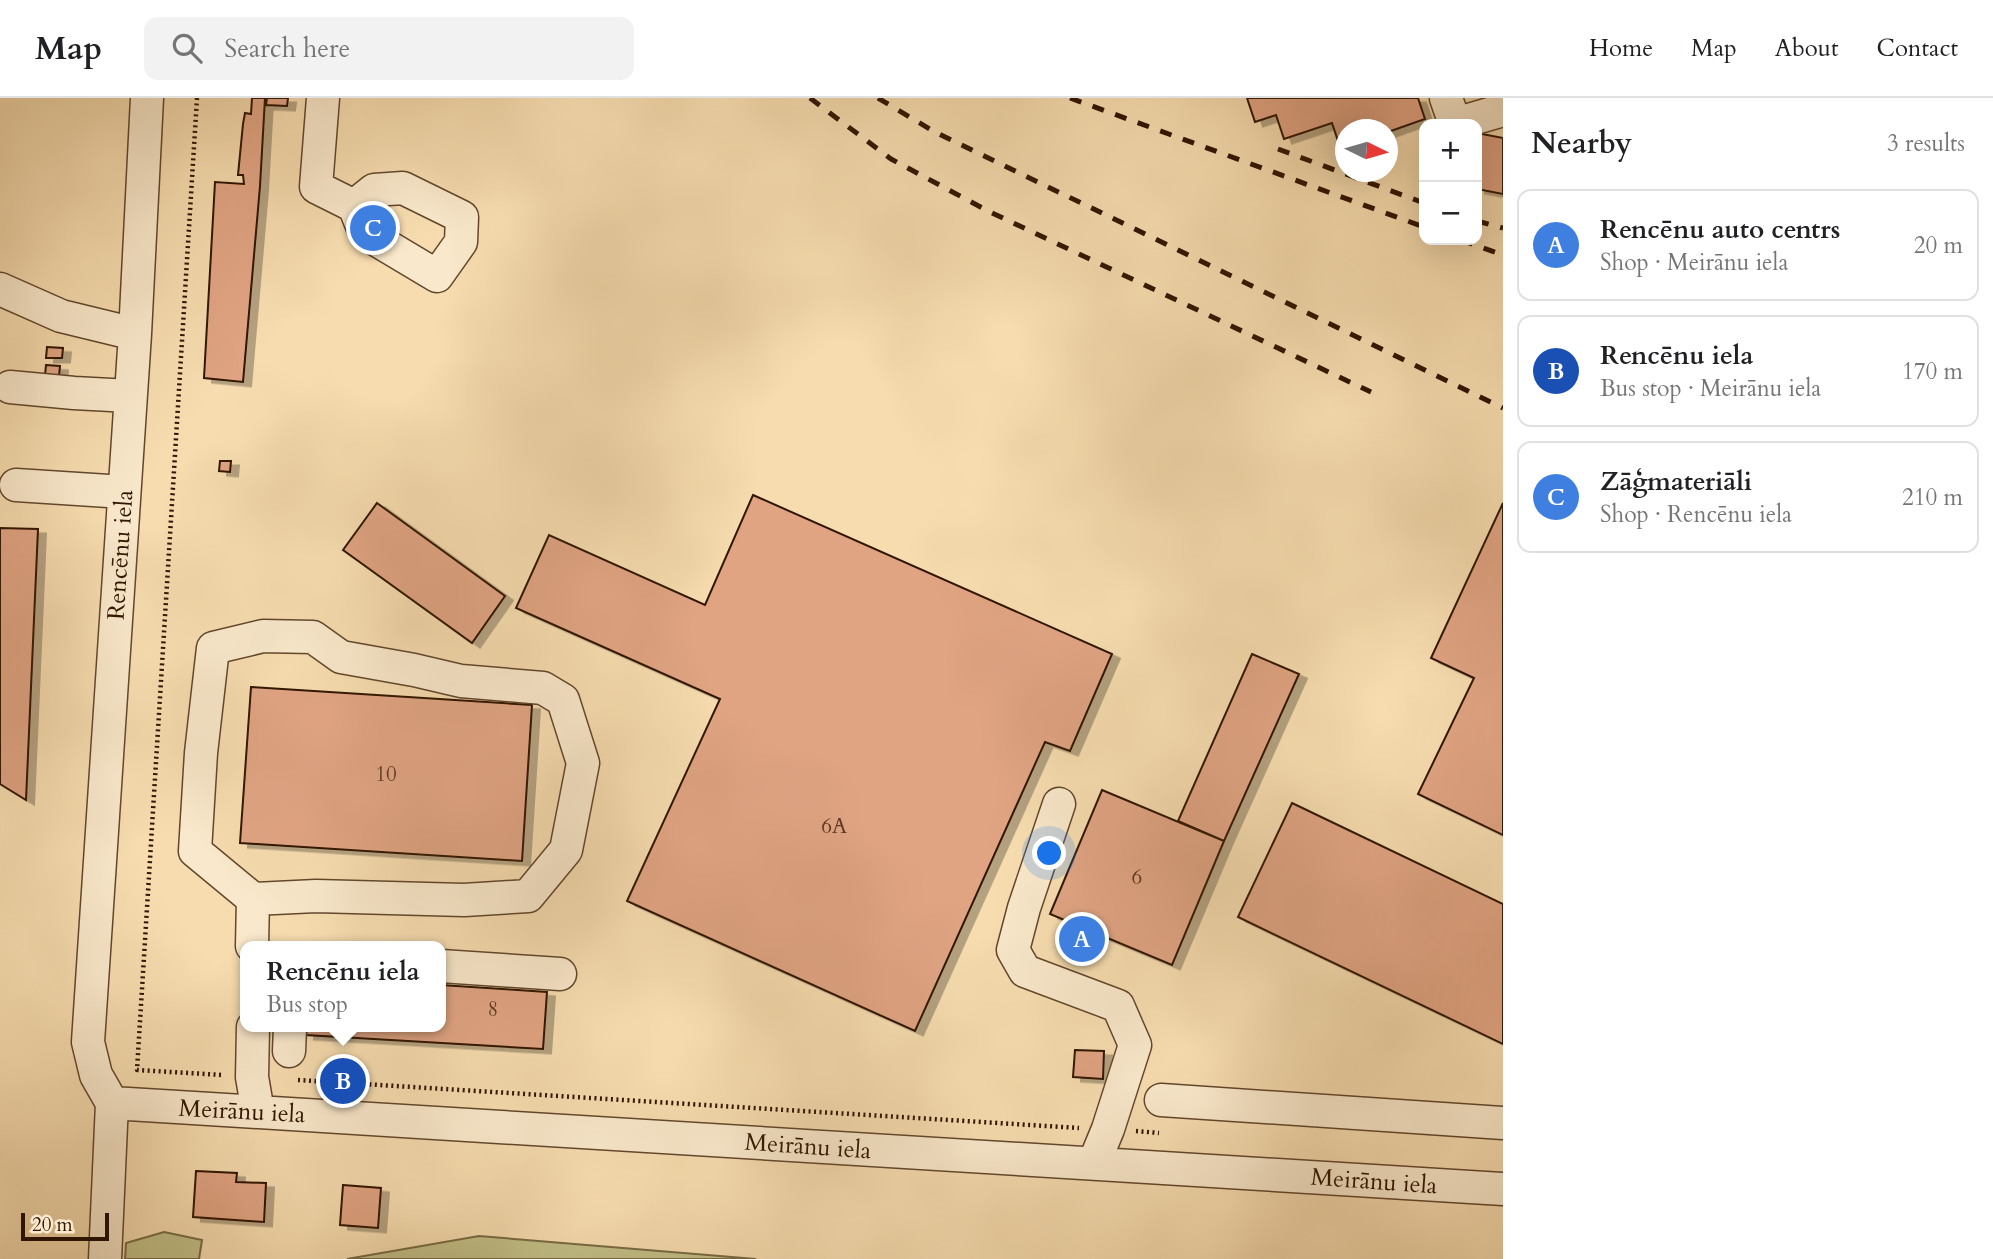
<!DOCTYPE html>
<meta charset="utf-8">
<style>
:root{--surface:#fff;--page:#f2f2f2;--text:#202124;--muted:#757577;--line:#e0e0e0;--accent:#8f2418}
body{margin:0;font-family:Cardo,serif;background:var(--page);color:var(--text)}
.controls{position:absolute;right:21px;top:21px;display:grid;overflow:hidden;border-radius:14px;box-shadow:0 7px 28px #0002}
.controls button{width:63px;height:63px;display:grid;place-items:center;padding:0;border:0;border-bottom:2px solid var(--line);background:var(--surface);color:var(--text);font:35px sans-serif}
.compass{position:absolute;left:1335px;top:21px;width:63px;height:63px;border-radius:50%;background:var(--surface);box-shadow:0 7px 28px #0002;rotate:95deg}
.scale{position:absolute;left:21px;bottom:18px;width:88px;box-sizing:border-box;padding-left:7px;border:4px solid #301500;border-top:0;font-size:19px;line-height:24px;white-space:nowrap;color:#301500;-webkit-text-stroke:5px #f9e8cb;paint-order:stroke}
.you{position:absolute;left:1050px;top:756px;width:24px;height:24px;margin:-18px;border:5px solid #fff;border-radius:50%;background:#1a73e8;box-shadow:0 0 0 10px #1a73e833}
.badge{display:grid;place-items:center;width:46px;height:46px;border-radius:50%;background:var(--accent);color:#fff;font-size:23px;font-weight:700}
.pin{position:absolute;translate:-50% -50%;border:4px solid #fff;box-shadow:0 2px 7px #0006}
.popup{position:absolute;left:240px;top:843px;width:206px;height:91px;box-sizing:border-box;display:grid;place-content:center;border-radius:14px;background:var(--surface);filter:drop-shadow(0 2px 5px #0005);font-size:23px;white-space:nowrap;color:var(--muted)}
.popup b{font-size:26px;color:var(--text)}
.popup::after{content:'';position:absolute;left:50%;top:100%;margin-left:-14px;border:14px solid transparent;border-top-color:var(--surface)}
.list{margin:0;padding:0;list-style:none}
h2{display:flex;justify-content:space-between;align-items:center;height:91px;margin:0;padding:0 28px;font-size:30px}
h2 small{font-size:23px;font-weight:400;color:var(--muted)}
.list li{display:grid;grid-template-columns:46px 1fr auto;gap:21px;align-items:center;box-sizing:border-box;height:112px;margin:0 14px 14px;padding:0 14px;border:2px solid var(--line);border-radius:14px}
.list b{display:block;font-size:26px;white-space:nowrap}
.list p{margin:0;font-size:23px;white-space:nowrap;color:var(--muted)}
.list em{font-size:23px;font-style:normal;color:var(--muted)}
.icon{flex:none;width:38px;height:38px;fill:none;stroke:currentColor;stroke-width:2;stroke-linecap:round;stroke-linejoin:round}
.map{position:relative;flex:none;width:1503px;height:1161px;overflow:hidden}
header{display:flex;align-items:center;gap:42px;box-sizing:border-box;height:98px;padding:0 35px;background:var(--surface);border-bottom:2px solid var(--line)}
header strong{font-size:33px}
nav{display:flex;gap:38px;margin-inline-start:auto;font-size:24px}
.search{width:490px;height:63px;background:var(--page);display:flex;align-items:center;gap:18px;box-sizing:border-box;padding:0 24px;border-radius:14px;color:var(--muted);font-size:26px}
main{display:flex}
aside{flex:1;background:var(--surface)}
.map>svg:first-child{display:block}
</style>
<header>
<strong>Map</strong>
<div class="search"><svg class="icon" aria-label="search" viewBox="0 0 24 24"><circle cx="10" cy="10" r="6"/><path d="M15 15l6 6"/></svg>Search here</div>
<nav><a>Home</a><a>Map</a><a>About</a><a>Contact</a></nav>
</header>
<main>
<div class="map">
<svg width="1503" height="1161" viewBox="0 0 1503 1161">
<defs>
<filter id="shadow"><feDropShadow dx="8" dy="4.5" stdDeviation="0" flood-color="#0004"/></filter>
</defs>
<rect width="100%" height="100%" fill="#f6dcaf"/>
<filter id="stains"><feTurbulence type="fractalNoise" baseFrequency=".00286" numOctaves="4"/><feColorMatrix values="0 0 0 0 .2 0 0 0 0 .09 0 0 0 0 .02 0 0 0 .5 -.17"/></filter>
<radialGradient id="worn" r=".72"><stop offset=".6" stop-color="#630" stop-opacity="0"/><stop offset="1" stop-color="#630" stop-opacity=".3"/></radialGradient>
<path fill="#c2bf87" stroke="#796a44" stroke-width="2" d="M164,1134L202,1142L199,1161H125L126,1145Z
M479,1138L756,1161H347Z"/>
<path fill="#e0a483" stroke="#301500" stroke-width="2" filter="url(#shadow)" d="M252,0H265L260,88L243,284L204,280L215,84L244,86L243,77H238L243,26L245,15L251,16Z
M267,0H288L287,8L266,7Z
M1247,0H1418L1425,21L1388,34V32H1346V48L1340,49L1332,25L1284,41L1276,17L1255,24Z
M1477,35L1503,40V96L1477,91Z
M47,249L63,250L62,260H46Z
M46,267L60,268L59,278L45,277Z
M220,363H231L230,374L219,373Z
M753,397L1112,556L1070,653L1045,644L915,933L627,803L720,601L516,510L549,437L705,507Z
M377,405L505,498L472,545L343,452Z
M1503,405V737L1418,696L1474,580L1431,560Z
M0,430L38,431L26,702L0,686Z
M1252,556L1299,576L1224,743L1178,723Z
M251,589L532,607L522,763L240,745Z
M1102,692L1224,743L1172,867L1050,816Z
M1292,705L1503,806V946L1238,819Z
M441,887L547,894L543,951L306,937L307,929H441Z
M1075,952L1104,953L1103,981L1073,979Z
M196,1073L237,1075L236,1084L266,1085L264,1124L193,1119Z
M343,1087L381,1090L378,1130L340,1127Z"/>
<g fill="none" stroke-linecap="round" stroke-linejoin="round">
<g stroke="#62472c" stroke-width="35">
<path id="minor" d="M323,0L316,89L354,108L365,135L437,178L461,144L462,119L403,90L374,92L354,108
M1446,0L1455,26L1503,12
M0,191L61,218L135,236
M10,289L74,295L130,298
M16,387L124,394
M263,538L313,539L341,559L414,572L461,583L543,590L563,602L583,665L566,752L528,798L464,802L316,798L253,801L195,753L201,655L213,550Z
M1059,706L1024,810L1013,852L1025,873L1118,908L1135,947L1108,1031L1094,1065
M252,848L253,801
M441,868L560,876
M253,929L252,979L258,1014
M289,953L290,929
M1161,1002L1503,1025
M112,1005L1503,1091
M105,1161L112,1005L96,977L88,944L135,236L147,0"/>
</g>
<path stroke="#301500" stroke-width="4.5" stroke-dasharray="2 3.5" stroke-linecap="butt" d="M197,0L137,972L223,977
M298,982L1079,1030
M1136,1033L1159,1035"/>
<use href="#minor" stroke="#f9e8cb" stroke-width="32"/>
<path stroke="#301500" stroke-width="5" stroke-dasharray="12 12" stroke-linecap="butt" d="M810,0L891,61L988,113L1371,294
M878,0L933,33L1503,310
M1070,0L1424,129
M1278,51L1424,105
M1477,123L1503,130
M1461,142L1503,157"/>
</g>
<g text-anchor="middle" stroke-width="5" stroke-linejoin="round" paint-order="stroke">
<g font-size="21" fill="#5c3921">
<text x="386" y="683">10</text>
<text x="834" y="735">6A</text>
<text x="1137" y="786">6</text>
<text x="493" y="918">8</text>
</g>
<g font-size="24" fill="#301500" stroke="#f9e8cb">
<text transform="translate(120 457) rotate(-86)" y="8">Rencēnu iela</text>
<text transform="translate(242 1013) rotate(3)" y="8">Meirānu iela</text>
<text transform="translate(808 1048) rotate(4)" y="8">Meirānu iela</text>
<text transform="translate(1374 1083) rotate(4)" y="8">Meirānu iela</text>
</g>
</g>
<rect width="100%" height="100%" filter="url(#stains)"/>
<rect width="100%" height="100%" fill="url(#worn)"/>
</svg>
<div class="controls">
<button>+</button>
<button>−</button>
</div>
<svg class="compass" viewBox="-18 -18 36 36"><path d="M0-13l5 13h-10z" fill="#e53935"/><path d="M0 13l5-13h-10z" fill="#757577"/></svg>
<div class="scale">20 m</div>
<div class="you"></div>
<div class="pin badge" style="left:1082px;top:841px;background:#3f7fe0">A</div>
<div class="pin badge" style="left:343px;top:983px;background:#1a4fb4">B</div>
<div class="popup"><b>Rencēnu iela</b>Bus stop</div>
<div class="pin badge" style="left:373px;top:130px;background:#3f7fe0">C</div>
</div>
<aside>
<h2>Nearby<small>3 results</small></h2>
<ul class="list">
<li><span class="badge" style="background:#3f7fe0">A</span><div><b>Rencēnu auto centrs</b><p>Shop · Meirānu iela</p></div><em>20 m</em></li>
<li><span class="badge" style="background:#1a4fb4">B</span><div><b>Rencēnu iela</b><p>Bus stop · Meirānu iela</p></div><em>170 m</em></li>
<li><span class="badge" style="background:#3f7fe0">C</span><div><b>Zāģmateriāli</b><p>Shop · Rencēnu iela</p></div><em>210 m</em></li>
</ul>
</aside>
</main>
